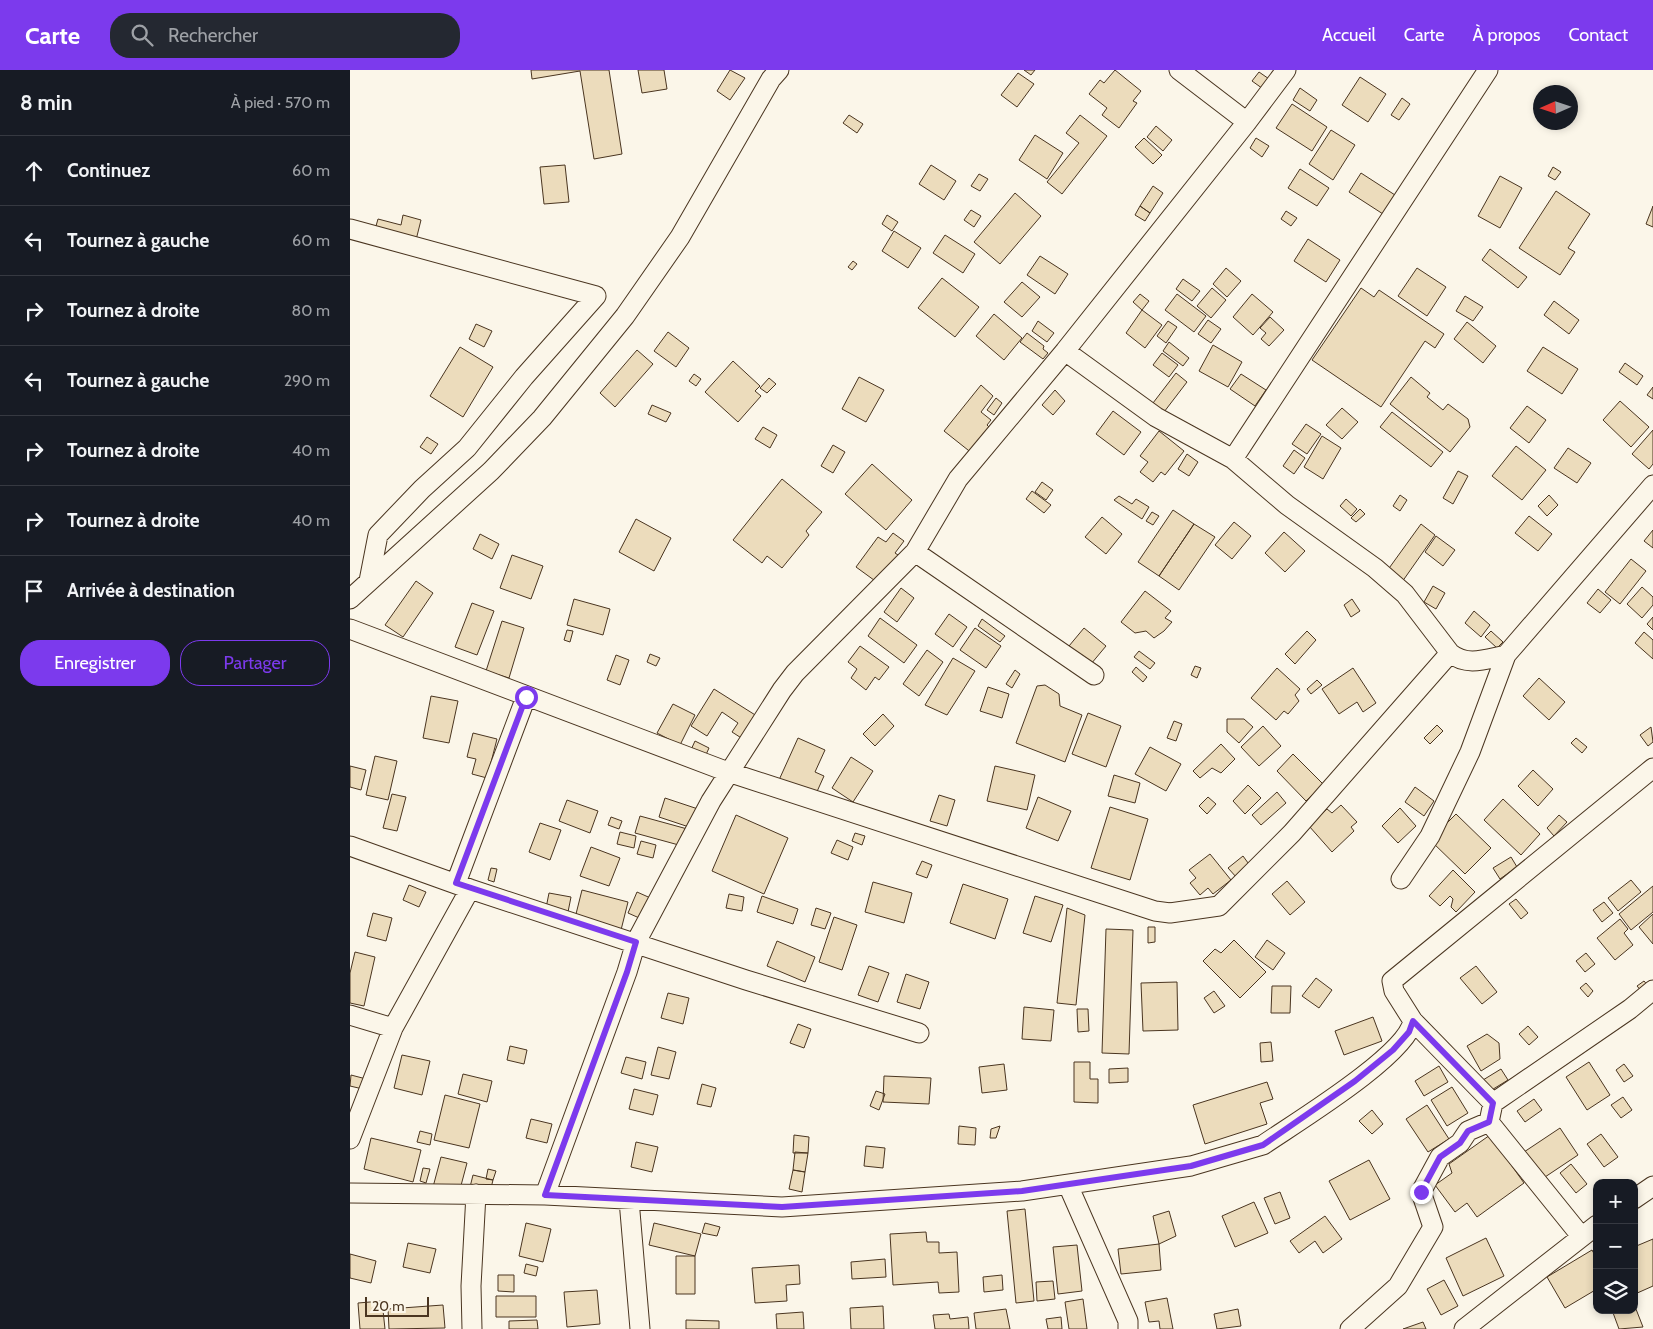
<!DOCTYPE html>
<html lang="fr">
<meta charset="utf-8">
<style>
:root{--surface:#171b24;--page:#242831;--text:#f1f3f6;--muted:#9ea1a6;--line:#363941;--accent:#7c3aed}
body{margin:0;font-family:Cabin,sans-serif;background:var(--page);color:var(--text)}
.controls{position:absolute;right:15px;bottom:15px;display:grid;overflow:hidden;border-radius:10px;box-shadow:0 2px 8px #0003}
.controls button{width:45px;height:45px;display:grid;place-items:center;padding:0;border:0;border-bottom:1px solid var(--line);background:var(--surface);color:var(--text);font:25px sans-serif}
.compass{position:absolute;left:1183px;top:15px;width:45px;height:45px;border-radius:50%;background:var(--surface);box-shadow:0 2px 8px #0003;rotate:267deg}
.scale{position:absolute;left:15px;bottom:12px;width:64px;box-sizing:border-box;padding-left:5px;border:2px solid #4a3520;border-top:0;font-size:14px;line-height:18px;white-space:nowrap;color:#4a3520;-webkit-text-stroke:4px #fbf6e9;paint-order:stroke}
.stop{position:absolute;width:15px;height:15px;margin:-11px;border:4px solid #7c3aed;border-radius:50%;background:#fff}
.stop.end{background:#7c3aed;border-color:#fff;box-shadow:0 1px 5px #0008}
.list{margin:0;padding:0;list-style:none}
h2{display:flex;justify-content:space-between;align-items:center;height:65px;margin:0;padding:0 20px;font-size:21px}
h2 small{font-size:16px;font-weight:400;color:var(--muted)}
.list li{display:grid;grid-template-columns:32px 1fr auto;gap:15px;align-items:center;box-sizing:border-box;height:70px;padding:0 20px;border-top:1px solid var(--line)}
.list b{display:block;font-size:19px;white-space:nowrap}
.list em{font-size:16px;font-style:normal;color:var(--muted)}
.actions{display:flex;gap:10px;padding:15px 20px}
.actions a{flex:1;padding:11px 0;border:1px solid var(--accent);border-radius:20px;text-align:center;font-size:18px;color:var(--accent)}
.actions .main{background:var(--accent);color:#fff}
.icon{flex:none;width:28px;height:28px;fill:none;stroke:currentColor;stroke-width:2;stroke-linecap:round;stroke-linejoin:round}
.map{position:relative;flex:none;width:1303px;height:1259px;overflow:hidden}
header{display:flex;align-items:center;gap:30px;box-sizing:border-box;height:70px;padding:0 25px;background:var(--accent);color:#fff}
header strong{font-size:24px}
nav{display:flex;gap:28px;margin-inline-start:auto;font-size:18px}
.search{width:350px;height:45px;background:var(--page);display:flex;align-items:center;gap:12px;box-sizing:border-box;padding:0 18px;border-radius:20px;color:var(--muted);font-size:19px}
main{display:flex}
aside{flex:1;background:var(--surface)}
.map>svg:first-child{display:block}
</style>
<header>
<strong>Carte</strong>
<div class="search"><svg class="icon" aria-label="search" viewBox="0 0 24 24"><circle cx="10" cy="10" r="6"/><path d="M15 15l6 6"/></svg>Rechercher</div>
<nav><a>Accueil</a><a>Carte</a><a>À propos</a><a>Contact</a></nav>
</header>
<main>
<aside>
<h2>8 min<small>À pied · 570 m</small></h2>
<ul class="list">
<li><svg class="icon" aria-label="ahead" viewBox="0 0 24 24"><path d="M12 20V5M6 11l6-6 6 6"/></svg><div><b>Continuez</b></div><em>60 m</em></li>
<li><svg class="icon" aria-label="left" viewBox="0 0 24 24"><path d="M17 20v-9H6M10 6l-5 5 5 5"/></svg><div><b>Tournez à gauche</b></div><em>60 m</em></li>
<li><svg class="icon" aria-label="right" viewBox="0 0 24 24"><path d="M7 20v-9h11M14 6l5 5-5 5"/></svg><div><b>Tournez à droite</b></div><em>80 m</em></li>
<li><svg class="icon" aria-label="left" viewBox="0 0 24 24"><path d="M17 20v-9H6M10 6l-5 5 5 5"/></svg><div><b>Tournez à gauche</b></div><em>290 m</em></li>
<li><svg class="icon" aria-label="right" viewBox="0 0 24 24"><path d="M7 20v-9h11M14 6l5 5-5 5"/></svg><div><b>Tournez à droite</b></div><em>40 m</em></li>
<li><svg class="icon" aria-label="right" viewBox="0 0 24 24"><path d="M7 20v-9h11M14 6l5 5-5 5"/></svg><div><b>Tournez à droite</b></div><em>40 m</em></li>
<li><svg class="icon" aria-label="arrive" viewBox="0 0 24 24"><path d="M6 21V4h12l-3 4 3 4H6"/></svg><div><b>Arrivée à destination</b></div></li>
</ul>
<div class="actions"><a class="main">Enregistrer</a><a>Partager</a></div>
</aside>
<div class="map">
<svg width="1303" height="1259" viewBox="0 0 1303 1259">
<rect width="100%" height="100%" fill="#fbf6e9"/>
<path fill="#ecdcbc" stroke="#4a3520" d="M181,0H259L272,84L244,89L230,1L182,9Z
M288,0H314L317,19L292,23Z
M380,0L395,8L380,30L367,21Z
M674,0H685L681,5Z
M765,0L791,21L783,31L787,33L769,58L752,45L757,38L739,24L750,10L754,13Z
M909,2L922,11L916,21L902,11Z
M668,3L684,14L667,37L651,25Z
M1010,7L1036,24L1018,52L992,35Z
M950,18L967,30L960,41L943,30Z
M1052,28L1060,34L1049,50L1041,45Z
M942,34L977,57L962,81L926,58Z
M499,45L513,54L507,63L493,53Z
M730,45L757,66L712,124L697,112L729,73L716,63Z
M806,56L822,70L813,81L797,67Z
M981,60L1005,75L983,110L959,94Z
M685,65L713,83L697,109L669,90Z
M794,68L812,85L803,94L785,77Z
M906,68L919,76L912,87L900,78Z
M215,95L219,132L194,134L190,97Z
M581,95L606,111L594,130L569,114Z
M1203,97L1211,102L1205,110L1198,106Z
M950,99L979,118L967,136L938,118Z
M1011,103L1045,125L1033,144L999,122Z
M629,104L638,109L630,121L621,116Z
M1150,106L1172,118L1150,158L1128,146Z
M803,116L813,123L800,143L790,136Z
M1206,121L1240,144L1218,178L1225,182L1210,205L1169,178Z
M665,123L691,146L650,194L624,172Z
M790,136L800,143L795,151L785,145Z
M1303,136V157L1296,154Z
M621,140L631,146L624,157L614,150Z
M936,141L947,148L941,156L931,149Z
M53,145L71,150L65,174L24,163L28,149L51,155Z
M537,145L548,152L542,161L532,154Z
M544,161L571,178L558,198L532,181Z
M595,165L625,184L613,203L583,183Z
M958,169L990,190L976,212L944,191Z
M1140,179L1177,207L1168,218L1132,190Z
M690,186L718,204L705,224L677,205Z
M503,191L507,194L502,200L498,197Z
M876,198L891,211L877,227L863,214Z
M1067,198L1096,217L1077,246L1048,226Z
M592,208L629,237L605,267L568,238Z
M833,209L850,221L842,231L826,219Z
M672,212L690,227L672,247L654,232Z
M862,218L876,230L861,248L847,236Z
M1011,218L1024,227L1029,220L1094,264L1085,278L1075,271L1031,337L962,290Z
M790,224L799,231L792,240L783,232Z
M827,224L856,246L844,262L815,240Z
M902,224L923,242L903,265L883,247Z
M1115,226L1133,237L1123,251L1106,241Z
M1204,231L1229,250L1219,264L1194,245Z
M792,240L812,255L795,278L776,263Z
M644,244L672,268L654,290L626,266Z
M920,247L934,260L919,276L911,269L916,263L910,258Z
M858,250L871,259L861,273L848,264Z
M688,251L704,263L697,272L682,261Z
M818,251L827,257L816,273L807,266Z
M1117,252L1146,276L1133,293L1104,269Z
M126,254L142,261L134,277L119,269Z
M318,262L339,278L326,297L304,281Z
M677,263L694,276L693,279L698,283L693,289L670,272Z
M819,272L839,288L833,296L813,281Z
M863,275L892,292L878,317L849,301Z
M110,277L143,297L113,347L80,326Z
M1193,277L1228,299L1212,324L1177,301Z
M287,280L303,294L265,337L250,323Z
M812,283L828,295L819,307L803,295Z
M383,291L410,316L405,321L411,326L388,352L355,322Z
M1275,293L1293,306L1287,315L1269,302Z
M826,303L837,312L814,342L803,333Z
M344,304L351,309L346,316L339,311Z
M891,304L916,320L905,336L880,319Z
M509,307L534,320L516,352L492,339Z
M1061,307L1080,323L1077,327L1093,340L1098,334L1118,349L1120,357L1100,382L1040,334Z
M419,308L426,314L417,323L410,318Z
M631,315L643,326L631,342L641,350L637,355L642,360L623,384L594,361Z
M1303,317V329L1297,325Z
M705,320L715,331L703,345L692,335Z
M646,328L652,333L644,345L637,340Z
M1270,331L1299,357L1281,377L1253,350Z
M302,335L321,343L316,352L298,344Z
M1177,336L1196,350L1179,373L1160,358Z
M992,338L1008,352L992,369L976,355Z
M763,341L791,362L774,385L746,364Z
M1042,342L1093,382L1081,397L1030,357Z
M956,354L971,364L957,384L942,374Z
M413,357L427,365L420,378L405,369Z
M1303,360V394L1299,399L1282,384Z
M809,361L834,381L815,405L811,402L803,412L790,402L798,392L790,386Z
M972,366L991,378L973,409L954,397Z
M77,367L88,374L81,384L70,377Z
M483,375L495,382L483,403L471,396Z
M1166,376L1196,400L1172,430L1142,406Z
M1218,378L1241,393L1227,413L1204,398Z
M944,380L955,388L944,404L933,396Z
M837,384L848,392L839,406L828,399Z
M522,394L562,430L536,460L495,424Z
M1108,401L1118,406L1103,434L1093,428Z
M432,409L472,442L456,461L459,465L432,498L417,486L412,493L383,470Z
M692,412L703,420L696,430L685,422Z
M682,421L701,435L694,443L676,429Z
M1050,425L1057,430L1050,441L1043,436Z
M1199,425L1208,435L1197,446L1188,436Z
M769,426L782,434L786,429L799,437L792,449L764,430Z
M996,429L1007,439L1001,446L990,436Z
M1010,439L1015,444L1006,452L1001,448Z
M823,440L844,454L809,506L788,492Z
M802,442L809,446L803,455L796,451Z
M1179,446L1202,464L1188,481L1165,463Z
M752,447L772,464L756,484L735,467Z
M286,449L321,468L304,501L269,482Z
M884,452L901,466L882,489L865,475Z
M844,454L865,467L829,520L809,506Z
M1071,454L1085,465L1052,512L1037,501Z
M1303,460V478L1294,471Z
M934,462L955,481L935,502L915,483Z
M543,463L554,471L545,483L548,485L528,513L506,497L528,467L536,472Z
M130,464L149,474L142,489L123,479Z
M1086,466L1105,480L1093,496L1075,482Z
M162,485L193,496L181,529L150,518Z
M1281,489L1296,501L1270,534L1255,522Z
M66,511L83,523L53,567L35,555Z
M1083,516L1095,523L1086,539L1074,532Z
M1292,517L1303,527V535L1292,548L1277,534Z
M551,518L564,528L547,552L534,542Z
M1248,519L1261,530L1250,543L1237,533Z
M795,521L821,541L815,548L822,552L814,561L804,568L796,561L785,563L771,552Z
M224,529L260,539L253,565L217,555Z
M1002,529L1010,541L1001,547L994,535Z
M122,533L144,541L127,585L105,577Z
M1124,541L1140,555L1131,567L1115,553Z
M599,544L617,557L603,577L585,564Z
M1303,547V560L1297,554Z
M530,548L567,575L554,593L518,566Z
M632,549L655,566L650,572L628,556Z
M152,551L174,558L159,608L136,601Z
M625,558L651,576L636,598L610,580Z
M734,558L756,576L741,594L719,576Z
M217,560L223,561L220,572L214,570Z
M957,561L966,570L945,594L935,584Z
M1141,561L1153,572L1147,578L1135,567Z
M1294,562L1303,570V589L1285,573Z
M510,576L539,597L529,610L525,607L516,620L501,608L507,599L498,592Z
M577,580L593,592L569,626L553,614Z
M789,581L805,593L800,599L784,587Z
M300,584L310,588L306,596L297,592Z
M266,585L279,590L270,615L257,610Z
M603,588L625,601L597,645L575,635Z
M845,596L851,598L847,608L841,605Z
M786,597L797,607L793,612L782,602Z
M927,598L950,619L945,625L949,631L938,644L934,641L926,650L901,628Z
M1003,598L1026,633L1013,642L1007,632L989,644L972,619Z
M665,600L670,604L662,618L656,614Z
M1189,608L1215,632L1199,650L1173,626Z
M967,610L972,615L961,624L957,619Z
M695,615L709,624L710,636L732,645L715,692L666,673L687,616Z
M638,617L659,624L652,648L630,641Z
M364,619L410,648L396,671L382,662L388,653L372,642L357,666L341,656Z
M81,626L108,631L99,673L73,668Z
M323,634L345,645L330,675L307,663Z
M738,643L771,656L756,697L722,684Z
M533,644L544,656L525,676L513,664Z
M877,649H894L903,657L889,673L877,662Z
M824,651L832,654L826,671L817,668Z
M1087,655L1093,661L1080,674L1074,668Z
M913,656L931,676L909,696L891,677Z
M1301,657L1303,672L1298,676L1290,665Z
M123,663L147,669L137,708L122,704L126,689L117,687Z
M448,668L475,680L465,702L474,706L465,726L429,710Z
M1226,668L1237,677L1232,683L1221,673Z
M345,671L359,678L354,689L340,682Z
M871,674L885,689L871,703L862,698L850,708L843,701Z
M800,677L831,694L816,721L785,704Z
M943,684L973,714L956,731L927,701Z
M25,686L47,691L38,730L16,725Z
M501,687L523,701L503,732L482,718Z
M0,696L16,700L11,720L0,717Z
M645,696L685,705L677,740L637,731Z
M1183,700L1203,719L1188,736L1168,716Z
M764,705L790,713L785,733L758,726Z
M898,715L911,728L895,744L883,731Z
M1065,717L1084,731L1074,746L1055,732Z
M927,722L936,733L911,755L902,745Z
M42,724L56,727L47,761L33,758Z
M589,725L605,730L597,756L580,751Z
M688,727L721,741L708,771L676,758Z
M858,727L866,734L857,744L849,736Z
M315,728L348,739L342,758L309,747Z
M1153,729L1190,764L1171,785L1134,750Z
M217,730L248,741L240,763L209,751Z
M991,735L1007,752L1001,757L1004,761L982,782L959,756L977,739L982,743Z
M760,737L798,749L780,810L741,798Z
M1050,738L1066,756L1048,773L1032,756Z
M1106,744L1141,778L1115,804L1080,770Z
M386,745L438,768L414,824L362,801Z
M1209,745L1217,752L1204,766L1197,758Z
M290,746L341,760L336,777L285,763Z
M261,747L272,751L269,759L258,755Z
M190,753L211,760L200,790L179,782Z
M270,762L286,766L284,778L267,774Z
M505,763L515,766L512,775L502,771Z
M487,770L503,777L498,790L481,783Z
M291,771L306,775L303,788L287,784Z
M241,777L270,788L259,816L230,806Z
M860,784L881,810L863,824L858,818L850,825L840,813L846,808L839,800Z
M893,786L901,797L887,808L878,798Z
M1161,787L1167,797L1150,809L1143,798Z
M572,791L582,795L577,808L566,804Z
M141,798L147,799L144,812L138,810Z
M1103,800L1125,822L1106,842L1101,837L1103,829L1100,826L1090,836L1079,826Z
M1281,810L1291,822L1268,841L1258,828Z
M937,811L955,832L940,845L922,824Z
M523,812L562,823L554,853L515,842Z
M613,814L658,829L645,869L600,853Z
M59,815L76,822L69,837L53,830Z
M1303,816V842L1281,860L1269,844Z
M232,820L278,832L271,860L225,848Z
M287,822L305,830L296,851L278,843Z
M199,823L221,827L218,842L196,838Z
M379,824L394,827L392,841L376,838Z
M412,826L448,839L443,854L407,842Z
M685,826L713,835L701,872L673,863Z
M1166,829L1178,843L1171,849L1159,834Z
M1254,832L1263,843L1252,852L1243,840Z
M466,838L481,843L475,859L461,855Z
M717,838L735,845L726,935L707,933Z
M23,843L42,848L36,871L17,866Z
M1303,844V874L1289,857Z
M484,847L507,855L492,900L469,892Z
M1270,849L1278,859L1274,863L1283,875L1265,890L1247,868Z
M798,857H805V872L798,873Z
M756,859L783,860L779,984L752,983Z
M884,870L916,902L890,928L853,891L865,879L871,883Z
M917,870L935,883L923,900L905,887Z
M427,871L465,887L455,912L417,896Z
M5,882L25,887L14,936L0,933V903Z
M1236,883L1245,894L1235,902L1226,891Z
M519,896L539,903L528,932L508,925Z
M1126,896L1147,922L1132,934L1110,908Z
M556,904L579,912L570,939L547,932Z
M966,908L982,920L969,938L952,926Z
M1294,911L1300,918L1293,923L1287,916Z
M827,912L828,960L793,961L791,913Z
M1236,913L1243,921L1238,927L1230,918Z
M922,916H941L940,943H921Z
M864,921L875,936L864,943L854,928Z
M318,923L339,928L333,954L311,948Z
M674,937L704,940L701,971L672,969Z
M727,939H738L739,961L728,962Z
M1023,947L1032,971L994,985L985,961Z
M448,954L461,959L454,978L440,973Z
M1178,956L1188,967L1179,975L1169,964Z
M1137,964L1149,973L1150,989L1131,1001L1117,976Z
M921,972L923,991L911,992L910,973Z
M160,976L177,980L174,994L157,990Z
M308,977L326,982L319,1009L301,1005Z
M52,985L80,991L72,1025L44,1018Z
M276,987L296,992L292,1009L271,1003Z
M724,992H740V1009H748V1033L724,1032Z
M1239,992L1260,1025L1237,1040L1216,1007Z
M654,994L657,1020L632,1023L629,997Z
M1274,994L1283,1006L1274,1012L1266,1000Z
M1089,996L1098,1012L1074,1026L1065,1011Z
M778,998V1012L759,1013V999Z
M1151,999L1158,1010L1140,1021L1133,1010Z
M113,1004L142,1011L137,1032L108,1024Z
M1,1005L20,1010L17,1020L0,1016Z
M534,1006L581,1008L579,1034L533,1032Z
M917,1012L923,1029L910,1033L917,1054L855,1074L843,1035Z
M352,1014L366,1018L361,1037L347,1034Z
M1102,1017L1118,1043L1097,1056L1081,1030Z
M284,1019L308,1025L303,1045L279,1039Z
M526,1021L535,1024L529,1040L520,1036Z
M95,1025L130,1034L119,1078L84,1070Z
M1273,1027L1282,1040L1271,1048L1261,1035Z
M1184,1029L1192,1040L1175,1052L1167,1041Z
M1077,1035L1099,1069L1078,1082L1056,1049Z
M1022,1040L1033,1054L1022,1064L1009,1051Z
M181,1049L202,1054L197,1073L176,1068Z
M609,1056L626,1058L625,1075L608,1074Z
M650,1056L646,1068H640L641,1059Z
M1210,1058L1228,1085L1192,1109L1174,1082Z
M70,1061L82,1064L80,1075L67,1072Z
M1251,1064L1268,1087L1254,1097L1237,1074Z
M444,1065L459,1067L458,1083H443Z
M1140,1065L1174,1113L1127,1147L1117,1133L1105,1142L1085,1115L1102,1103L1099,1094Z
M21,1068L71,1080L63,1112L14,1099Z
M286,1072L308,1077L302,1102L281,1097Z
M516,1076L535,1078L533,1098L514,1096Z
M445,1082L458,1083L455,1102L443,1100Z
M91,1087L117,1093L109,1123L83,1117Z
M1019,1090L1040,1129L1000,1150L979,1111Z
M1221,1094L1237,1114L1226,1123L1210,1103Z
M73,1098L80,1099L76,1113L70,1111Z
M138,1099L146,1101L143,1110L136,1109Z
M443,1100L455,1102L452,1122L439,1119Z
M123,1105L143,1110L140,1122L120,1117Z
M930,1122L940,1148L925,1154L914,1128Z
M904,1132L918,1163L885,1177L872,1146Z
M675,1139L684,1231L666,1233L657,1141Z
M819,1141L826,1166L809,1174L803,1146Z
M975,1146L992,1169L973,1183L965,1171L949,1183L940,1171Z
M176,1153L201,1159L193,1192L169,1186Z
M304,1153L351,1164L345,1186L299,1175Z
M355,1153L370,1157L367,1166L352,1163Z
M576,1162L577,1172H589V1183L607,1182L609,1222L589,1223L588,1212L543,1215L540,1164Z
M1136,1168L1154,1206L1113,1226L1096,1188Z
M1303,1169V1216L1285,1224L1284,1177Z
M58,1173L86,1179L80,1203L53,1197Z
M809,1174L811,1200L771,1204L768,1179Z
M727,1175L732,1221L708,1224L703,1177Z
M1242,1180L1247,1189V1219L1215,1238L1197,1207Z
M0,1184L26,1191L21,1213L0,1208Z
M326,1186H345V1224H326Z
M535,1189L536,1207L502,1209L501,1192Z
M176,1194L188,1197L186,1206L174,1203Z
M449,1195L450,1214L436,1215L437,1231L405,1233L402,1198Z
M148,1205H164V1222L148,1221Z
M652,1205L653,1220L634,1222L633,1207Z
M1094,1210L1108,1236L1091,1245L1077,1219Z
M703,1211L705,1229L687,1231L686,1212Z
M247,1220L250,1254L217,1257L214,1222Z
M146,1226H186V1247H146Z
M817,1228L823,1259H810L809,1251L799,1252L795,1232Z
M733,1229L737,1259H719L715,1232Z
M32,1231L35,1259H10L8,1233Z
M1284,1234L1293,1257L1269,1259L1262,1240H1284Z
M93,1235L95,1258L39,1259L38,1239Z
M533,1236L534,1259H501L500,1238Z
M656,1239L660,1259H626L624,1243Z
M888,1239L891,1256L867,1259L864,1244Z
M453,1242L454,1259H427L426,1244Z
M599,1244L600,1249L618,1247L619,1259H585L583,1245Z
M711,1247L712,1259H698L696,1249Z
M187,1250L188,1259H159V1251Z
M336,1250L369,1251V1259H336Z
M1073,1252L1076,1259H1053Z"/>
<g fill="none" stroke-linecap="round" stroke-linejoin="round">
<g stroke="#4a3520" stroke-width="21">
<path id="street" d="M829,0L897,52
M0,159L246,226L174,307L117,378L72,419L28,465L19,511
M715,281L806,347L883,389L937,435L1025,498L1055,524L1100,583C1117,597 1136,589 1156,585
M883,389L1138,0
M565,482L744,605
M0,529L141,401L192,348L275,246L330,167L421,9L429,0
M0,559L378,702L805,841L820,843L869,836L942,763L1100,583
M0,776L120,819L396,910L569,963
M1051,809L1080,766L1120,682L1156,585L1303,415
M106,813L176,627
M0,945L43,958
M1063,951L1143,1033
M1139,1052L1231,1166
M0,1069L43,958L120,819
M718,1115L778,1251V1259
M0,1123L195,1125L432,1137L672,1121L841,1096L913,1075C945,1053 1056,986 1063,951L1044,921L1042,911L1303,698
M195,1125L277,902L286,872L361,731L432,620L445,603L565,482L608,409L715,281L897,52L936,0
M1284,1129L1303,1116
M279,1130L290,1259
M122,1259L121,1216L126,1124
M1000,1259L1048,1216L1083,1157L1071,1122L1090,1087L1110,1073L1118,1061L1139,1052L1143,1033L1280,939L1303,920
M1114,1259L1247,1155"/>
</g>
<use href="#street" stroke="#fbf6e9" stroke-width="19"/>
</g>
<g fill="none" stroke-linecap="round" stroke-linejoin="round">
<path stroke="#7c3aed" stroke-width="6" d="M176,627L106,813L286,872L277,902L195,1125L432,1137L672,1121L841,1096L913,1075L1005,1011L1043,980L1059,962L1063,951L1143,1033L1139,1052L1118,1061L1110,1073L1090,1087L1071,1122"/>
</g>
</svg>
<div class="controls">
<button>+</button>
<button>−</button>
<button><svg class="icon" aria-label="layers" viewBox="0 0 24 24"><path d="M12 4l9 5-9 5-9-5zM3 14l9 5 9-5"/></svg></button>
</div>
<svg class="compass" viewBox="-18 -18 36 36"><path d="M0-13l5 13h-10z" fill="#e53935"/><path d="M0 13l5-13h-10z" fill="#9ea1a6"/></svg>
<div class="scale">20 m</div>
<div class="stop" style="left:176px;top:627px"></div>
<div class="stop end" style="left:1071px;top:1122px"></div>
</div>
</main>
